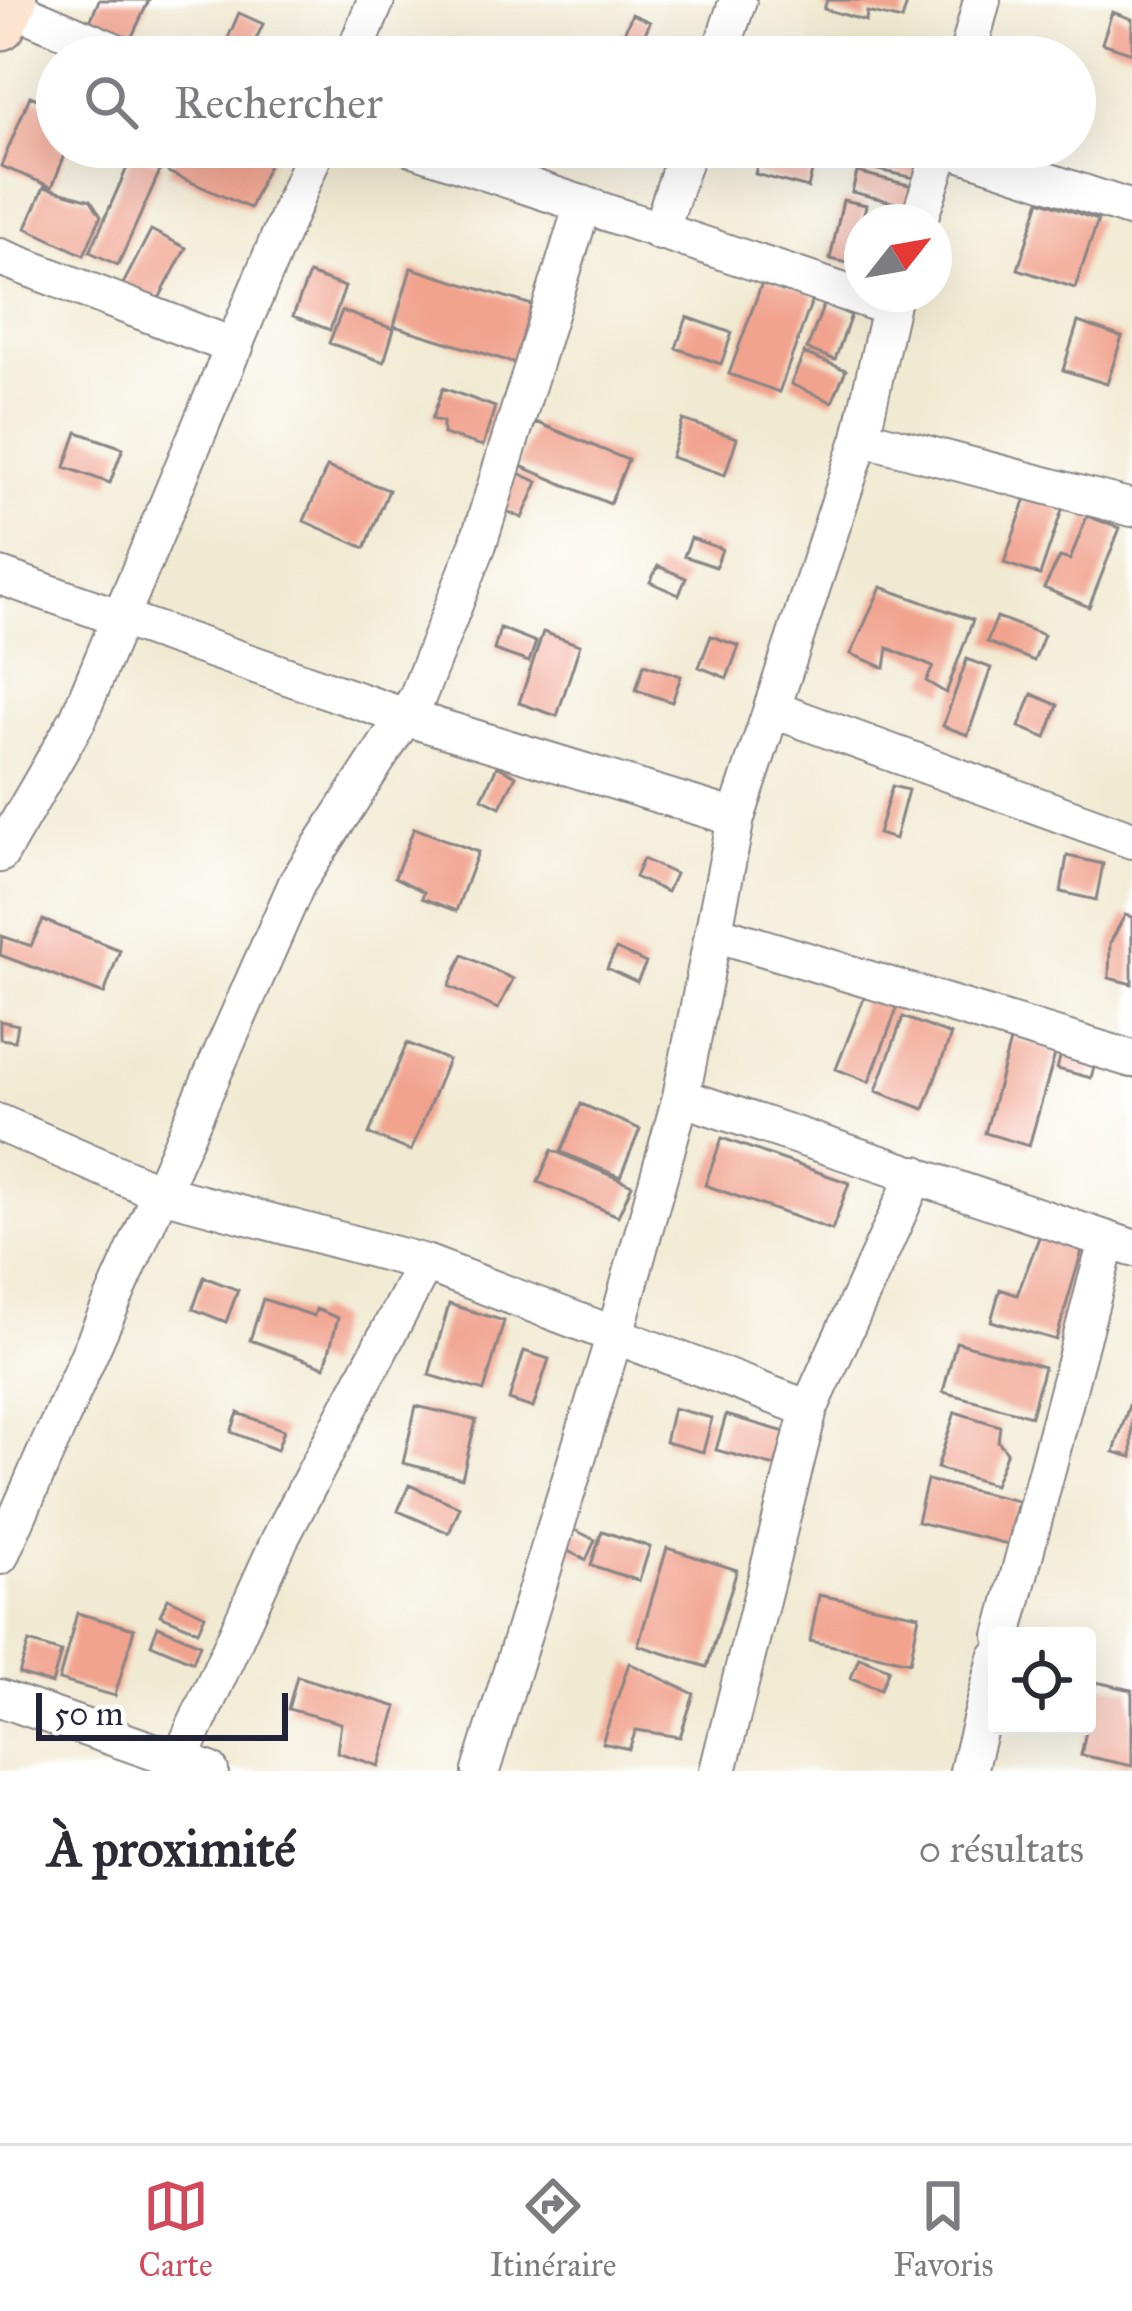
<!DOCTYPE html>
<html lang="fr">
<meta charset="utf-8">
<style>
:root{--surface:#fff;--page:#f2f2f3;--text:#2b2b33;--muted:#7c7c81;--line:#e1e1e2;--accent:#d1495b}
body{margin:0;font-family:"IM FELL Great Primer",serif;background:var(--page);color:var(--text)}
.controls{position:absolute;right:36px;bottom:36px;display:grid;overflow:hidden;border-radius:12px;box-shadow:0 12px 48px #0002}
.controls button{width:108px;height:108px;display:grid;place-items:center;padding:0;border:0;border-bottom:3px solid var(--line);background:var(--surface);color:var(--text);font:60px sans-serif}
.compass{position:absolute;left:844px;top:204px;width:108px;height:108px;border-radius:50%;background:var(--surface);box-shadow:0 12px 48px #0002;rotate:59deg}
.scale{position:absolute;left:36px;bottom:30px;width:252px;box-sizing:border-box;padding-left:12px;border:6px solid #22223b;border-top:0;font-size:33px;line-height:42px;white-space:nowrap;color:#22223b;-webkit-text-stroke:9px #fff;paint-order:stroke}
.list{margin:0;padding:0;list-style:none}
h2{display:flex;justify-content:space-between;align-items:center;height:156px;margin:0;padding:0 48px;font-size:51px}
h2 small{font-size:39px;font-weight:400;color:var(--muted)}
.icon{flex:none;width:66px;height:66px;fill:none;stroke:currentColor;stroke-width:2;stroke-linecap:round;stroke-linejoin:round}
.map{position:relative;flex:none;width:1132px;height:1771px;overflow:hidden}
.search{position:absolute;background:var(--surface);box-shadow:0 12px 48px #0002;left:36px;right:36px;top:36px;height:132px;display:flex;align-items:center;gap:30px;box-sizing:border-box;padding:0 42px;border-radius:66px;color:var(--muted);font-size:45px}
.sheet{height:372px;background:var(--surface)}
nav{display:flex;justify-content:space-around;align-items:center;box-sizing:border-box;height:168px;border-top:3px solid var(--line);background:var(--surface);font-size:33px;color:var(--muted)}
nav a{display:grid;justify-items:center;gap:6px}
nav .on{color:var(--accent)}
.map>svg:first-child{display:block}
</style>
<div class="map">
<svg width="1132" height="1771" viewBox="0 0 1132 1771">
<rect width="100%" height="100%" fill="#fff"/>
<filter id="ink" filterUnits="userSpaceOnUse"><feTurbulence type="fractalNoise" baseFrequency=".00833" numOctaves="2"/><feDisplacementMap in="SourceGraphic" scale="24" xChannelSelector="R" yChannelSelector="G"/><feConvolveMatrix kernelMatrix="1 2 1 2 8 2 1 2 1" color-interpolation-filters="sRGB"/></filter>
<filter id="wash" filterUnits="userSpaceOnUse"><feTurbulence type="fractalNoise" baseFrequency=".004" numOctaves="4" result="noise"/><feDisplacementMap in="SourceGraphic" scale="48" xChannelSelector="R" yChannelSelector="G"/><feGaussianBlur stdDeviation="2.7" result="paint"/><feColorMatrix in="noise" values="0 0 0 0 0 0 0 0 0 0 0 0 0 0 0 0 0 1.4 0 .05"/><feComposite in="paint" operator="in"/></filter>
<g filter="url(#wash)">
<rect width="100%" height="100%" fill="#f1ead2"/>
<g id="blocks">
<path fill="#f1a38e" d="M99,0H149L129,43L89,24Z
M827,0H908L902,20L867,12L866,21L824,9Z
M1112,12L1132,19V53L1102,43Z
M239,13L263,24L248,57L222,52Z
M632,14L650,22L635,57H614Z
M30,96L57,107V147H68L52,187L1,166Z
M178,147H276L250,208L168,172Z
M762,147L815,159L808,188L755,174Z
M870,147H904L929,159L927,181L865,167Z
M134,152L163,164L118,265L90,252Z
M857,172L913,186L908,206L852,192Z
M44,187L91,200L101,216L84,255L26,228Z
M843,200L866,205L853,264L830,259Z
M1040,200L1098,220L1075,288L1018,269Z
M151,230L186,248L156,304L122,286Z
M411,268L532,305L515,363L394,326Z
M309,274L345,287L330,330L293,316Z
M764,277L814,295L779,392L729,374Z
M824,304L851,315L835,360L807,349Z
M342,311L394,329L384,362L329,343Z
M687,317L732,333L721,364L676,348Z
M1078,322L1122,337L1107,384L1063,370Z
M804,353L846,370L832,402L791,384Z
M443,388L495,407L483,446L443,434V422L432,419Z
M683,420L737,438L725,475L671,457Z
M536,422L628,460L610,504L518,465Z
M77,432L123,448L110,483L65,467Z
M327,467L389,490L365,548L304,521Z
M516,472L538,482L522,518L500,508Z
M1027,495L1063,507L1040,575L1004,563Z
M1087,516L1120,528L1089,607L1044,588L1060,557L1070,560Z
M691,538L722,549L716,567L684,556Z
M658,566L686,578L679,595L650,582Z
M881,587L973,620L946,693L926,681L933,667L888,648L885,668L851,654Z
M997,617L1044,635L1034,661L987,642Z
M500,628L536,642L529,662L494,650Z
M543,632L580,645L557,716L519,703Z
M711,636L739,646L727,678L699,667Z
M967,659L991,668L968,735L943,726Z
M644,664L681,676L672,702L636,690Z
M1032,694L1058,705L1046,738L1019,727Z
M497,766L516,776L500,807L482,798Z
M892,786L908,790L895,839L878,834Z
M414,828L478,852L456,911L422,898L424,892L395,877Z
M1067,856L1103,864L1096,900L1061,892Z
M643,859L675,874L667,892L635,877Z
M1125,915L1132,917V984L1109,978L1110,943Z
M43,920L120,950L104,994L0,955L2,936L31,946Z
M616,949L646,963L637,982L607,968Z
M463,955L513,979L498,1009L449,986Z
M866,993L898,1006L869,1082L836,1069Z
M903,1017L951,1035L924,1109L876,1091Z
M0,1021L18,1025L15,1041L0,1039Z
M1011,1038L1056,1051L1029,1146L985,1133Z
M407,1043L448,1060L411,1151L369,1134Z
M1063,1046L1097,1056L1091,1078L1057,1069Z
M581,1104L640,1129L620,1177L561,1152Z
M722,1138L849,1183L832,1230L705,1185Z
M552,1150L632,1185L618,1216L538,1182Z
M1041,1232L1084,1244L1056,1340L991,1321L1000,1289L1017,1295Z
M204,1277L238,1290L226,1322L193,1309Z
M263,1299L314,1316L316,1309L338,1318L325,1367L250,1340Z
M449,1304L504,1321L484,1391L429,1375Z
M956,1342L1044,1367L1031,1416L943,1392Z
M524,1351L549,1359L533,1408L509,1400Z
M1132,1396V1457L1114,1452Z
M416,1406L476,1420L462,1478L403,1463Z
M673,1408L712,1418L703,1452L665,1442Z
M955,1412L1000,1426L998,1441L1007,1452L994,1485L937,1468Z
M238,1413L284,1430L277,1450L231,1432Z
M726,1415L785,1432L775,1466L716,1450Z
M927,1480L1018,1501L1008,1544L917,1522Z
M409,1485L460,1507L449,1533L398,1511Z
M569,1527L595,1540L586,1560L560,1547Z
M602,1531L650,1547L639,1581L591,1565Z
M667,1548L737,1570L707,1667L638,1645Z
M819,1595L919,1615L910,1662L810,1641Z
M168,1598L205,1615L198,1631L160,1615Z
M77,1613L134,1629L115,1696L59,1680Z
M158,1626L200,1644L193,1662L151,1644Z
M29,1642L61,1652L52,1684L19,1674Z
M859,1657L889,1669L881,1689L851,1678Z
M629,1663L694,1694L680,1737L636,1730L629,1749L602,1743Z
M297,1676L397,1707L379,1766L337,1752L341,1723L288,1709Z
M1096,1682L1132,1690V1766L1081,1755Z"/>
</g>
</g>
<g filter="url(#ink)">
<use href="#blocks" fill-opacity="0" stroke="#8a8686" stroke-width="3"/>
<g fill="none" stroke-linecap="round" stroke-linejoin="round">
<g stroke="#8a8686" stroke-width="40">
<path id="street" d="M8,6L128,57
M353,57L376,0
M719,57L738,0
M967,57L982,0
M411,147L889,307
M943,147L1132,209
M918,222L943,147
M660,232L688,147
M0,257L235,347
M861,437L1132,508
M0,576L405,717L736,818
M774,710L1132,840
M0,854L78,719L317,147
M715,933L1132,1059
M681,1097L1132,1248
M0,1123L161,1193L425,1263L809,1409
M0,1556L297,883L417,698L478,544L583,204
M1003,1636L1107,1241
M0,1698L210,1771
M175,1771L280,1539L425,1263
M481,1771L616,1331L681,1097L736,818L861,437L893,294
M718,1771L809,1409L916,1174
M968,1771L997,1658"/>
</g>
<g stroke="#8a8686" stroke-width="56">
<path id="secondary" d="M0,24L11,0"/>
</g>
<use href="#street" stroke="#fff" stroke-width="36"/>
<use href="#secondary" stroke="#fde4d1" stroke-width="51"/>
</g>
</g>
</svg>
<div class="controls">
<button><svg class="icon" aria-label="locate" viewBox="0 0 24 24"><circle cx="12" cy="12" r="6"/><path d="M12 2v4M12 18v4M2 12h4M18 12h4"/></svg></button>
</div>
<svg class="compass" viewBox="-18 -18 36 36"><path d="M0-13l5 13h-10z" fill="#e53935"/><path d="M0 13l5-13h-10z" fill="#7c7c81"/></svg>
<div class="scale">50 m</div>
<div class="search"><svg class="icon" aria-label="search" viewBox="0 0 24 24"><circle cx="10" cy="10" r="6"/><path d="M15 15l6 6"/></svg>Rechercher</div>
</div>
<section class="sheet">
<h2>À proximité<small>0 résultats</small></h2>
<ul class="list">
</ul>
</section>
<nav>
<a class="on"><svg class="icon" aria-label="map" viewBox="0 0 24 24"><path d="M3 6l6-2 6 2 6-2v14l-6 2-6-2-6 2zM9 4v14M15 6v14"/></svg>Carte</a>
<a><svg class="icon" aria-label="directions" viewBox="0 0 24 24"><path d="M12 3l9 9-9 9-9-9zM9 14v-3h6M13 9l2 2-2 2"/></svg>Itinéraire</a>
<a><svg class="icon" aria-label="saved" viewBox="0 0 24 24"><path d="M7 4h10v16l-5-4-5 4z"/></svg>Favoris</a>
</nav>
